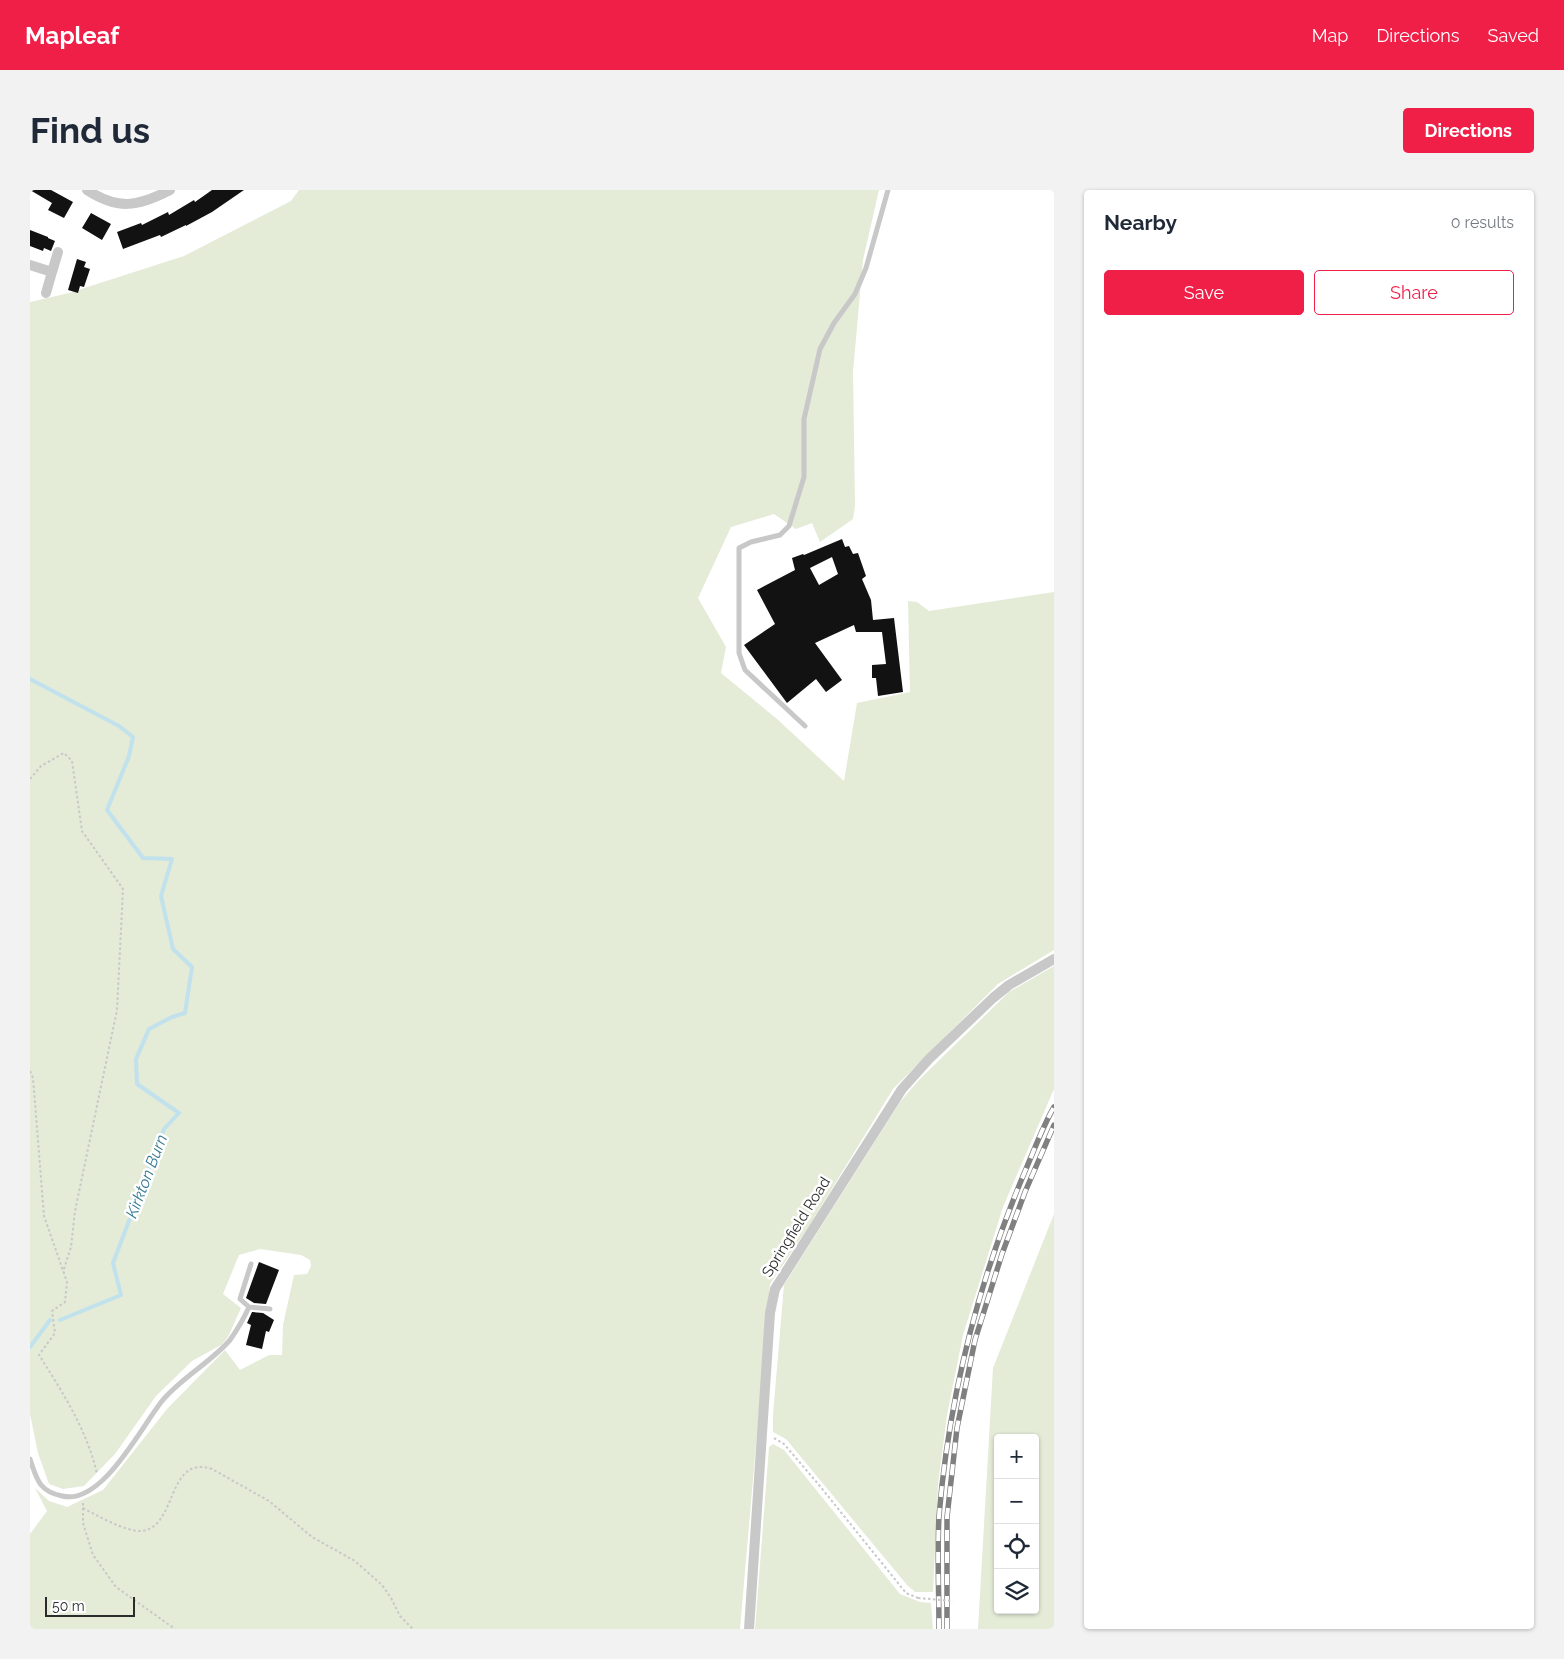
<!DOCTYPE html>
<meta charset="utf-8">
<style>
:root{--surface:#fff;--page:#f2f2f3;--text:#1f2937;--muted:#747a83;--line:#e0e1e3;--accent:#f01f48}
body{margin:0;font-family:Raleway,sans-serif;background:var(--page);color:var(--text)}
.controls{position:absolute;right:15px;bottom:15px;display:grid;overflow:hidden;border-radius:5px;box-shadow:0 1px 4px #0004}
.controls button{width:45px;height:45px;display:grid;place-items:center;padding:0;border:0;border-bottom:1px solid var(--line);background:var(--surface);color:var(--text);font:25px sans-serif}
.scale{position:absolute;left:15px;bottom:12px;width:90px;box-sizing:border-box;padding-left:5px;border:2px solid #2b2b2b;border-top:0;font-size:14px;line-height:18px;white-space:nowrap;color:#2b2b2b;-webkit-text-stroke:4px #fff;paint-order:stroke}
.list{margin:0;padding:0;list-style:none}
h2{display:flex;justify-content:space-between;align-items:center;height:65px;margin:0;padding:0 20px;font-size:21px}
h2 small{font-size:16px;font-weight:400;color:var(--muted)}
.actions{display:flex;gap:10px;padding:15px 20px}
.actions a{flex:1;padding:11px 0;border:1px solid var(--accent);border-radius:5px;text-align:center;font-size:18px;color:var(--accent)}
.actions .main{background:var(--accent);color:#fff}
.icon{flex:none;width:28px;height:28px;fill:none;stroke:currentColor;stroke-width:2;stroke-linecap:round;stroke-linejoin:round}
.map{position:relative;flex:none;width:1024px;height:1439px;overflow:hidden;border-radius:5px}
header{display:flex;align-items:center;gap:30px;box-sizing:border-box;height:70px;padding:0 25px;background:var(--accent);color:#fff}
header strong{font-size:24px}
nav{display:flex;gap:28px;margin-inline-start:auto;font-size:18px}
.intro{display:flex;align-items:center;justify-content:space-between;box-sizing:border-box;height:120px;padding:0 30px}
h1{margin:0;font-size:35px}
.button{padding:12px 22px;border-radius:5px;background:var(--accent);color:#fff;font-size:18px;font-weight:700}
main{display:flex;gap:30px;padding:0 30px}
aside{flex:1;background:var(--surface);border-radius:5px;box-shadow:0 1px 4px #0004}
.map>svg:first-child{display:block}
</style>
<header>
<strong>Mapleaf</strong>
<nav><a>Map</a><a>Directions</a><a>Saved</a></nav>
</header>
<div class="intro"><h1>Find us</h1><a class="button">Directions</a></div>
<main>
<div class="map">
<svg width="1024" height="1439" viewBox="0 0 1024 1439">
<rect width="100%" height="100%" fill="#fff"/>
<path fill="#e4ebd7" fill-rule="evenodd" d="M269,0H849L833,70L823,182L825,316L823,329L790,352L782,333L766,339L744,324L701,337L668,408L696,457L691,483L747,529L814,591L827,513L880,502L878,411L887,412L899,421L1024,402V760L968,794L863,899L779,1036L740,1094L710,1439H0V1344L17,1321L5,1298L19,1311L37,1317L73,1300L137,1219L195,1160L210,1180L239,1165H252L253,1135L264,1085L277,1084L281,1076L280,1070L271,1065L230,1059L209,1065L193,1104L211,1118L198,1147L191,1155L162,1171L126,1206L85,1264L54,1296L33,1299L19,1294L8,1263L0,1224V112L39,103L154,66L261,11Z
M1024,776V899L973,1017L933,1145L917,1225L908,1294L903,1402H885L877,1395L756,1249L743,1242V1225L754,1095L870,912L889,890L979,802Z
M1024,1024V1439H948L963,1178ZM968,1248H1005V1420H968Z
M743,1254L754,1260L870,1404L890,1412L901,1413L903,1439H725L739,1257Z"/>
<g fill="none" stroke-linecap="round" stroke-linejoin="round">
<path stroke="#c1e1ed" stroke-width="4" d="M0,489L89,536L103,547L99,566L77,620L113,668L142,669L131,706L143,759L162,777L155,823L142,827L119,839L106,869L107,894L149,923L134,939L83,1073L91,1105L30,1130
M0,1157L20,1130"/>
</g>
<path fill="#121212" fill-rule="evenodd" d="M0,0H21L43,12L34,28L18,20L22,13Z
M182,0H214L182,22L156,36V35L131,47L130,45L93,59L87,42L111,33L112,35L138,22L139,25L164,10L165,12Z
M61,23L81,34L72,50L52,38Z
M0,40L18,47V48L25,51L21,61L14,58L13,61L0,56Z
M47,69L56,72L54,77L60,79L54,97L50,96L48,103L38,100Z
M812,349L815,357L819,356L823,364L828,363L836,386L832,389L841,410L843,430L864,428L873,502L848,506L846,488H842V475L856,474L852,442H826L824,435L785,453L812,490L796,502L786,489L757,513L714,455L745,434L727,400L765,380L762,368L773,364L774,365ZM802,367L808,384L789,395L780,378Z
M229,1072L249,1080L236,1114L224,1113L216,1108Z
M222,1122L233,1123L244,1130L239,1142L236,1141L232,1159L216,1155L221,1135L217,1133Z"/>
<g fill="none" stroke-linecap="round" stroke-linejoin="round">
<path stroke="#c8c8c8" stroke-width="2" stroke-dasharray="2.5 2.5" stroke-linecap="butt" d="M0,589L11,576L34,563L42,571L52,641L93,699L87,820L45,1021L41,1057L33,1082
M0,881L3,888L14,1026L37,1092L35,1112L22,1121L25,1143L9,1165C32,1201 58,1242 67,1284
M744,1248L754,1254L789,1295L876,1403L888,1408
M53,1313V1333L63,1365L86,1397L145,1439
M53,1318C66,1325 96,1342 111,1341C148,1338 136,1264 182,1279L239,1311L282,1347L325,1371L352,1395L361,1408L370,1426L383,1439"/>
<path stroke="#c8c8c8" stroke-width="5" d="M775,536L715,480L709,463V358L721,352L750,345L759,336L774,287V229L790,159L804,133L825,104L836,78L858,0
M221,1074L210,1109L219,1117L240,1119
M0,1269C7,1290 9,1301 32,1306C72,1316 111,1237 132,1211C151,1188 180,1173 200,1150C207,1140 214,1128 219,1117"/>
<path stroke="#c8c8c8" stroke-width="10" d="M57,0C88,20 107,17 140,0
M0,75L22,82L28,62
M16,103L22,82
M719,1439L740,1123L745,1099L872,899L899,869L963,808L979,795L1024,769"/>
<g stroke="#808080" stroke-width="5.5">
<path id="rail" d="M909,1439C909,1402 907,1363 909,1326C919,1206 949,1089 996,979C1005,958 1013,936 1024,917
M917,1439V1327L927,1238L945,1150L972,1064L995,1002L1024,935"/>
</g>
<use href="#rail" stroke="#fff" stroke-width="4" stroke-dasharray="11" stroke-linecap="butt"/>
<path stroke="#c8c8c8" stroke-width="2" stroke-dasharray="2.5 2.5" stroke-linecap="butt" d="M888,1408L923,1411"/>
</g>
<g text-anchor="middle" stroke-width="5" stroke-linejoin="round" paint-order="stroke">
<g font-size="15" fill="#2b2b2b" stroke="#fff">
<text transform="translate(766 1037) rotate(-58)" y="5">Springfield Road</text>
</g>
<g font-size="16" font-style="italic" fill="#357992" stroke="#fff">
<text transform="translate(116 986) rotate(-69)" y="6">Kirkton Burn</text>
</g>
</g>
</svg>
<div class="controls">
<button>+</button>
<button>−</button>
<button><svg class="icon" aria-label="locate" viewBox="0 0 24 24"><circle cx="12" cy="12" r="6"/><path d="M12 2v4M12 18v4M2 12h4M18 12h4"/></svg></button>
<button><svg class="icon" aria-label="layers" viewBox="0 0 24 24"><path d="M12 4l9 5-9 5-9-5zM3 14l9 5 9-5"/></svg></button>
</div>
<div class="scale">50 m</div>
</div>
<aside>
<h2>Nearby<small>0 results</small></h2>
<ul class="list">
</ul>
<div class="actions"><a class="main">Save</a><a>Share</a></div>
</aside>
</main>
